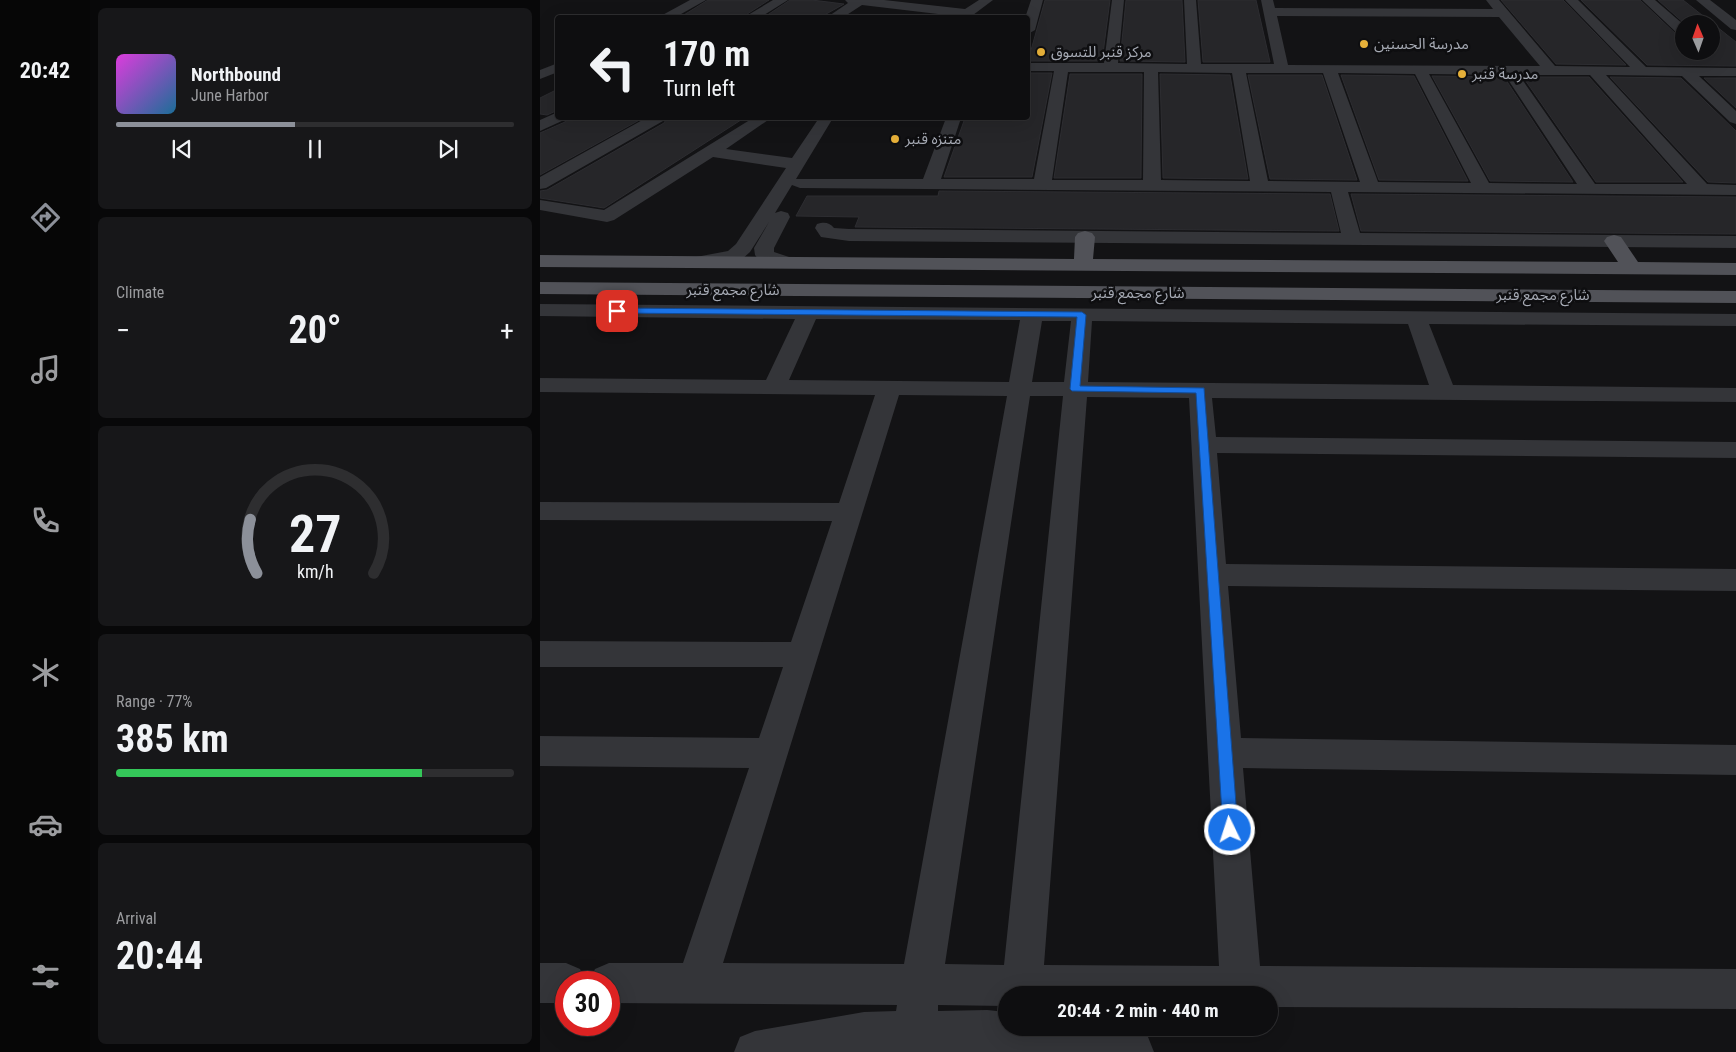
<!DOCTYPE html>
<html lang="en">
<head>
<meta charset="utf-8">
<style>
  :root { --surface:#0e0e10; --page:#171719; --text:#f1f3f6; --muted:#9b9c9f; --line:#2e2e30; --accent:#8c9099 }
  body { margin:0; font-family:"Roboto Condensed","Noto Sans Arabic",sans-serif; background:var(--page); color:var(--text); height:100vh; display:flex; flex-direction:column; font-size:19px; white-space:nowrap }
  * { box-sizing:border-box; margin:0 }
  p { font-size:16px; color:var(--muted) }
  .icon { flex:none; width:28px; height:28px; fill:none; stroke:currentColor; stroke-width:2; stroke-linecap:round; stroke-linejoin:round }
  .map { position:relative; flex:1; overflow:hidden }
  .drawer { display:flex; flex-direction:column; gap:8px; padding:8px; background:#080809; width:450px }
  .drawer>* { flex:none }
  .top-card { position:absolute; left:15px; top:15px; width:475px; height:105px; border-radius:5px; box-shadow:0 5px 20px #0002,0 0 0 1px var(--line); background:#0e0e10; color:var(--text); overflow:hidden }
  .needle { width:32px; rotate:358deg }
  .tools { position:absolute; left:1135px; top:15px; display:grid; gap:10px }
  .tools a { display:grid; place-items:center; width:45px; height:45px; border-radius:50%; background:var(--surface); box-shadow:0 5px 20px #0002,0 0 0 1px var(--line); font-size:25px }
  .speed { position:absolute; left:15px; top:971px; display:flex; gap:10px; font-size:25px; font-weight:700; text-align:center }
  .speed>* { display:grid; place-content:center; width:65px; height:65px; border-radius:50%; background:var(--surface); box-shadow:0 5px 20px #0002,0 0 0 1px var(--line); line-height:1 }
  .speed .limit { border:8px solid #d22; background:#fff; color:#111 }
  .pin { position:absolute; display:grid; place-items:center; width:42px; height:42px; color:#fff; margin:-21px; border-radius:10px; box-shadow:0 2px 8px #0006 }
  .me { position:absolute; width:55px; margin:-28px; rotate:356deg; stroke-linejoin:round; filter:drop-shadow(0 0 4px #0008) }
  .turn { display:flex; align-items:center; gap:18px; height:105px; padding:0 25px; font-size:22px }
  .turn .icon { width:65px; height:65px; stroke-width:2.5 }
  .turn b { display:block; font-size:35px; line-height:42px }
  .big { font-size:38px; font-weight:700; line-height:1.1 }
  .drawer .widget { flex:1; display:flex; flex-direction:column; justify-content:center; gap:8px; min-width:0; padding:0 18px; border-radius:8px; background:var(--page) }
  .drawer .dial { align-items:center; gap:0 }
  .dial svg { height:130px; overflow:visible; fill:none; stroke:var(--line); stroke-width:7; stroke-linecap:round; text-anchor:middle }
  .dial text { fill:var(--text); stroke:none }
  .song { display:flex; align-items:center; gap:15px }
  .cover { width:60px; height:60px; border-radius:8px; background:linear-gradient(135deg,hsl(300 70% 55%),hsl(200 70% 35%)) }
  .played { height:5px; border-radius:2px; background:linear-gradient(90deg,var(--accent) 45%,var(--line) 45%) }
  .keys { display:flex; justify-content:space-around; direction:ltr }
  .heat { display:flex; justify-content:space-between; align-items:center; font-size:28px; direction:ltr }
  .charge { height:8px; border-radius:4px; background:linear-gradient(90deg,#34c759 77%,var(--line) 0) }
  .trip { position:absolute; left:458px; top:986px; width:280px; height:50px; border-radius:25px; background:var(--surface); box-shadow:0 5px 20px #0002,0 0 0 1px var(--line); font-weight:700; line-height:50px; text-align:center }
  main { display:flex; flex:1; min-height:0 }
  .menu { display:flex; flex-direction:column; width:90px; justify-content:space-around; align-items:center; background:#060606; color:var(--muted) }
  .menu .icon { width:35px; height:35px }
  .menu .selected { color:var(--accent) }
  .menu b { font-size:22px; color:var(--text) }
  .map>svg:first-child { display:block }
  .building { fill:#262629; stroke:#2d2d31 }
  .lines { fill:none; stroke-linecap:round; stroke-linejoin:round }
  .minor { fill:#343539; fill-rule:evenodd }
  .major { fill:#515258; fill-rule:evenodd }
  .route { fill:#1a73e8; stroke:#114b97 }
  .poi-dot { fill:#e6b039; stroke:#0e0e10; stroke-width:2 }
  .labels { text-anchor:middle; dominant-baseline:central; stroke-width:5; stroke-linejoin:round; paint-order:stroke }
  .far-poi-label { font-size:15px; fill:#a6aab4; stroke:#0e0e10; text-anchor:start }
  .far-street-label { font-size:15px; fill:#a6aab4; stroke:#0e0e10 }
</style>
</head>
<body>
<main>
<nav class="menu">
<b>20:42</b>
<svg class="icon selected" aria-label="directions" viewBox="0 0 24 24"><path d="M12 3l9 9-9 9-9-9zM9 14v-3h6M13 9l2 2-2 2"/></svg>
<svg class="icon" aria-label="music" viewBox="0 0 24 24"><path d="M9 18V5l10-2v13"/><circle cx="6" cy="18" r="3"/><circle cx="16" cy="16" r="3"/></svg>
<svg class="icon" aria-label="phone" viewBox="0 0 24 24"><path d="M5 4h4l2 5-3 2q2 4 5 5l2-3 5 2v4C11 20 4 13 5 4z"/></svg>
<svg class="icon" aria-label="climate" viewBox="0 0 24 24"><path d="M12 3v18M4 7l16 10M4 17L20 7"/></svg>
<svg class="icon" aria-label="car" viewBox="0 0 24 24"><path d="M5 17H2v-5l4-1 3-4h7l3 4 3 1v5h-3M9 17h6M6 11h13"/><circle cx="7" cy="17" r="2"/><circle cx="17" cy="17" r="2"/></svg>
<svg class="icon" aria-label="filters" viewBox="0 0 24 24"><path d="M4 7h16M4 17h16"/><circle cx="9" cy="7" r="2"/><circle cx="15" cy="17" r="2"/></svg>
</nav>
<section class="drawer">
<div class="widget">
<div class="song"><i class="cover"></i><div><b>Northbound</b><p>June Harbor</p></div></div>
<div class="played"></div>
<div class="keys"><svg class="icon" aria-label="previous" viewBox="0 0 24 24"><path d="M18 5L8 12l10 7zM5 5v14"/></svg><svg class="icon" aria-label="pause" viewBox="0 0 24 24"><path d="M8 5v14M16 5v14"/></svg><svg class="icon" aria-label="next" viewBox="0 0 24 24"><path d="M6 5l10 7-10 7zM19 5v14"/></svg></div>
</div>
<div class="widget"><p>Climate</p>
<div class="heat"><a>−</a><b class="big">20°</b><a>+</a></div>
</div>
<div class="widget dial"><svg viewBox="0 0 100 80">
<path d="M14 69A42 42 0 1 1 86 69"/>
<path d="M14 69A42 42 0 0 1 10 36" stroke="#8c9099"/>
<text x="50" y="56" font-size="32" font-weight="700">27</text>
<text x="50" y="72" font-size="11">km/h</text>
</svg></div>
<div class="widget"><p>Range · 77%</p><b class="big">385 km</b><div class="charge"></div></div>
<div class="widget"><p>Arrival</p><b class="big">20:44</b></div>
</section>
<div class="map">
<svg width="1196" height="1052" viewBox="0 0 1196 1052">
  <rect width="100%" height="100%" fill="#131315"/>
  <path class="building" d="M 168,0 L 229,0 L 201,18 L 139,18 Z
    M 250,0 L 272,0 L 304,4 L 279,18 L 223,18 Z
    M 505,0 L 570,0 L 562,61 L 488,61 Z
    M 586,0 L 642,0 L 645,62 L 580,61 Z
    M 658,0 L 716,0 L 730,62 L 663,62 Z
    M 961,0 L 1023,0 L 1086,65 L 1016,64 Z
    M 1041,0 L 1100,0 L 1138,36 L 1144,38 L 1144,51 L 1171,51 L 1171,24 L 1145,24 L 1118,0 L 1143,0 L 1196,42 L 1196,66 L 1107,65 Z
    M 488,73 L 512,73 L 492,177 L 404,177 L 425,118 L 488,118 Z
    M 530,74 L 602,74 L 601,178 L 514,178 Z
    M 620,74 L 690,75 L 708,179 L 623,178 Z
    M 708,75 L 782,75 L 817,180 L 730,179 Z
    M 801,75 L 874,76 L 928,181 L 839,180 Z
    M 892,76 L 964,77 L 1033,182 L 950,181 Z
    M 983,77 L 1049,77 L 1143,182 L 1056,182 Z
    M 1070,77 L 1141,78 L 1196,131 L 1196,183 L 1168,182 Z
    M 1164,78 L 1196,78 L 1196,108 Z
    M 18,89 L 18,110 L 7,115 L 0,114 L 0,98 Z
    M 27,118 L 103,118 L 0,175 L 0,133 L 25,122 Z
    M 127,118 L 204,118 L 64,208 L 0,198 L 0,191 L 7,190 L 124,123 Z
    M 399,191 L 790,194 L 799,231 L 315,227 L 319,217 L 256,216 L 267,196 L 398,196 Z
    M 811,194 L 1196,197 L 1196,234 L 821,231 Z"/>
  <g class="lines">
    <path class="minor" d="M 150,0 L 166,0 L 134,18 L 117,18 Z
      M 233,0 L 248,0 L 219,18 L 203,18 Z
      M 305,0 L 344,0 L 425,9 L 439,0 L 453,0 L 429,18 L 414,18 L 415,16 L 322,5 L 302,18 L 286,18 L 308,3 Z
      M 491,0 L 503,0 L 495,30 L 488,34 L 488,18 L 485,18 Z
      M 572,0 L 584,0 L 578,63 L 647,64 L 644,0 L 656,0 L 661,64 L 734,64 L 721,0 L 733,0 L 735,8 L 953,9 L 946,0 L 959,0 L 1015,66 L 1090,67 L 1025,0 L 1038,0 L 1106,67 L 1196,68 L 1196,76 L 1159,76 L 1196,111 L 1196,124 L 1190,122 L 1142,76 L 1066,75 L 1167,184 L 1196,185 L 1196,195 L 808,192 L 820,233 L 1196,236 L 1196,248 L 309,241 L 281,237 L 275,228 L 277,224 C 284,222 289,222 294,228 L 309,229 L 801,233 L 791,192 L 260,188 L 252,185 L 235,213 L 241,211 L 248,213 L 250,217 L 234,248 L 234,252 L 252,258 L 255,262 L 252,266 C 240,269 222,265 215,255 L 214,248 L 229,222 L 210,252 L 201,260 L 163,267 L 156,265 L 153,261 L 156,257 L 188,251 L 196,244 L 246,168 L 173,157 L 74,220 L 67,222 L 0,210 L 0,200 L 64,210 L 213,118 L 231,118 L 186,149 L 252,158 L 279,118 L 293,118 L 256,179 L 383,179 L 406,118 L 421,118 L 401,179 L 494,179 L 514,71 L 488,71 L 488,63 L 564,63 ZM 737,16 L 959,17 L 1000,66 L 748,65 ZM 528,72 L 604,72 L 603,180 L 512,180 ZM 618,72 L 692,73 L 710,181 L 621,180 ZM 706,73 L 783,73 L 820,182 L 728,181 ZM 798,73 L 875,74 L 931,183 L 838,182 ZM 889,74 L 965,75 L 1037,184 L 949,183 ZM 979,75 L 1050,75 L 1147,184 L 1055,184 Z
      M 1102,0 L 1115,0 L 1144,25 L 1144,36 L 1139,35 Z
      M 1156,0 L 1170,0 L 1196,20 L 1196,30 L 1191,29 Z
      M 18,63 L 18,72 L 0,79 L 0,70 Z
      M 18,112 L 18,118 L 25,118 L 24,120 L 0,131 L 0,120 Z
      M 106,118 L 125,118 L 123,121 L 6,188 L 0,189 L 0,177 Z
      M 0,304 L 1196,314 L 1196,326 L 889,324 L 913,385 L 1196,388 L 1196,402 L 672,398 L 676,437 L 1196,442 L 1196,458 L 677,453 L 686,564 L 1196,569 L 1196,591 L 688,586 L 701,738 L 1196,745 L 1196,775 L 703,768 L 720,966 L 1196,969 L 1196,1009 L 729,1007 L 729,995 L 466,995 L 466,1009 L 465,1006 L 398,1005 L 398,1011 L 447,1010 L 466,1012 L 466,1028 L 582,1028 L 608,1037 L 614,1052 L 194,1052 L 200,1037 L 215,1031 L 324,1012 L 356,1011 L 357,1005 L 69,1003 L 69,982 L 49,982 L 55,969 L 69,963 L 143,963 L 209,768 L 0,766 L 0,736 L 219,738 L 243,667 L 0,667 L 0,641 L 251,642 L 292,521 L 0,520 L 0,502 L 299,503 L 335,395 L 0,392 L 0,378 L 226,380 L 255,319 L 0,316 ZM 276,319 L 480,320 L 469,382 L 249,380 ZM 502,321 L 531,321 L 524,382 L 492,382 ZM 552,321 L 868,324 L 889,385 L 548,382 ZM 359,395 L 467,396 L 364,964 L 183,963 ZM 490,396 L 523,396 L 464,965 L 405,964 ZM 547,397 L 649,398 L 679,966 L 504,965 Z
      M 0,963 L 26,963 L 40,969 L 46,982 L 26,982 L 26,1003 L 0,1003 Z"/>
    <path class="major" d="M 545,231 L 552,233 L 555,237 L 553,259 L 1078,262 L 1064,241 L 1067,237 L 1074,235 L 1081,237 L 1098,262 L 1196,263 L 1196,275 L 0,267 L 0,255 L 534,259 L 535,237 L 538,233 Z
      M 0,282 L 1196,291 L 1196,303 L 0,294 Z"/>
  </g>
  <path class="route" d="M 77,308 L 542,312 L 546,315 L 540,386 L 664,388 L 698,830 L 696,835 L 690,838 L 685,835 L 683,830 L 656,393 L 532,391 L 530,389 L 537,317 L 74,313 L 72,311 Z"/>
  <g class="poi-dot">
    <circle cx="824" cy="44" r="5"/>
    <circle cx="501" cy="52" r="5"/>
    <circle cx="922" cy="74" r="5"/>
    <circle cx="355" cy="139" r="5"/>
  </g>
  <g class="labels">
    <g class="far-poi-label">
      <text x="834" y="44">مدرسة الحسنين</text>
      <text x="511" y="52">مركز قنبر للتسوق</text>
      <text x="932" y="74">مدرسة قنبر</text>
      <text x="365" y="139">متنزه قنبر</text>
    </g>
    <g class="far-street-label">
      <text x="193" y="290">شارع مجمع قنبر</text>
      <text x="598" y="293">شارع مجمع قنبر</text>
      <text x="1003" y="295">شارع مجمع قنبر</text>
    </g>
  </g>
</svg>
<div class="tools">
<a><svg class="needle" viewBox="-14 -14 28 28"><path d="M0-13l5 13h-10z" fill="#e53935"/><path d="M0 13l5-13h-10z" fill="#9b9c9f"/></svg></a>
</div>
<div class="speed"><div class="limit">30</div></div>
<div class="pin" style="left:77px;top:311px;background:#d93025"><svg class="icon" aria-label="arrive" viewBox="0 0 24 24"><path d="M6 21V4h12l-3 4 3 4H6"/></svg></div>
<svg class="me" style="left:690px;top:830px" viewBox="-20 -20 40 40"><circle r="17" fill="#1a73e8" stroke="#fff" stroke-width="3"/><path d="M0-11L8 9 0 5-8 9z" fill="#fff"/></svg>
<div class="trip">20:44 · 2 min · 440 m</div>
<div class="top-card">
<div class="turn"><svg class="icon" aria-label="left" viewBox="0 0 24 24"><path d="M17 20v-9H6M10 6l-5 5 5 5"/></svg><div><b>170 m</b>Turn left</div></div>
</div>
</div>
</main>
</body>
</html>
